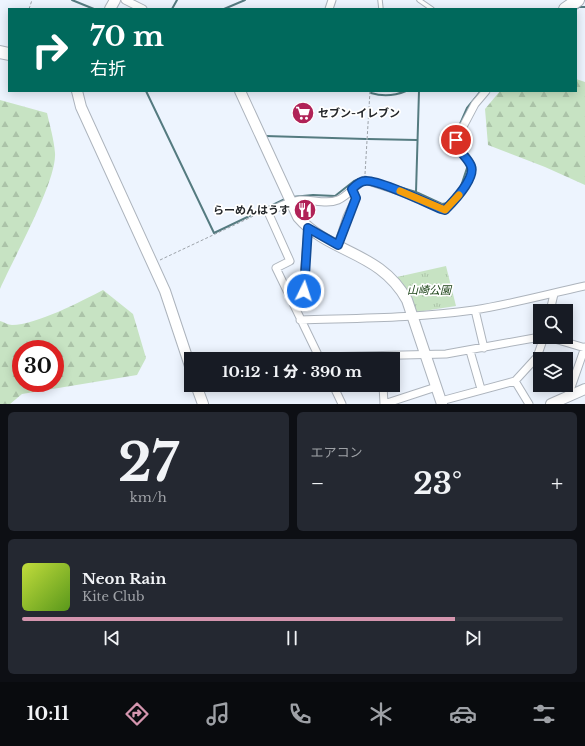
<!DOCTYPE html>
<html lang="ja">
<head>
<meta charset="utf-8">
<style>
  :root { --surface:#171b24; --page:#242831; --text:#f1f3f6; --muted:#9ea1a6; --line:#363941; --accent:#d495ae }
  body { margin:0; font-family:"Libre Baskerville","Noto Sans JP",serif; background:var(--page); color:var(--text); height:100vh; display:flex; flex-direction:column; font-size:15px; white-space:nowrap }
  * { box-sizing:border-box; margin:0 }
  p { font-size:13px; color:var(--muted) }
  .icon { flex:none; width:22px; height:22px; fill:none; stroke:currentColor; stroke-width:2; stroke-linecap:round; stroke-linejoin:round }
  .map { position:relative; height:404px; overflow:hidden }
  .details { display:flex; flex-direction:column; gap:8px; padding:8px; background:#0d0f14; flex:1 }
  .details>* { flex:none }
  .hud { position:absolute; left:8px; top:8px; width:569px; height:84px; border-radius:0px; box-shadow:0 2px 10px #0003; background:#00695c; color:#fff; overflow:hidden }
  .fabs { position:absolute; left:533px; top:304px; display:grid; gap:8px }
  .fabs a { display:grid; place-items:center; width:40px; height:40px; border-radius:0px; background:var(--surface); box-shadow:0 2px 10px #0003; font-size:20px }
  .speed { position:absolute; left:12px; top:340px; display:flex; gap:8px; font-size:20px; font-weight:700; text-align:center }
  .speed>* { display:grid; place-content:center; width:52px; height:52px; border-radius:50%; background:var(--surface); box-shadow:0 2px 10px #0003; line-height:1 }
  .speed .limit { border:6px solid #d22; background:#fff; color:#111 }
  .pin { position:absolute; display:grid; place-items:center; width:34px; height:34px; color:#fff; margin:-17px; border:2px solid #fff; border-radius:50%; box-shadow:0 1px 4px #0007 }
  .me { position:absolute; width:44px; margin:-22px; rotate:4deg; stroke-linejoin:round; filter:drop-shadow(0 0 3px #0008) }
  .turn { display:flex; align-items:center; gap:14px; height:84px; padding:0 16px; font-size:18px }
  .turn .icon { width:52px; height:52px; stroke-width:2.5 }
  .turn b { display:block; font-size:28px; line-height:34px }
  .big { font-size:30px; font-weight:800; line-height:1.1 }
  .details .card { flex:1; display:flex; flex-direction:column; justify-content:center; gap:6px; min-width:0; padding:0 14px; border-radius:6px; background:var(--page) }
  .details .dial { align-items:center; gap:0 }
  .dial b { font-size:52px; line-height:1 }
  .song { display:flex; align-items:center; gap:12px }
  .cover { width:48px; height:48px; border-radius:6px; background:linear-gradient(135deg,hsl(70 70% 55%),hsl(90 70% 35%)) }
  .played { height:4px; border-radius:2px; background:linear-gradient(90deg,var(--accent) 80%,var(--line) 80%) }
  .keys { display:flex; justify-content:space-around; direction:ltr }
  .heat { display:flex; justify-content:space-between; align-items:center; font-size:22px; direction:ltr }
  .details .tiles { flex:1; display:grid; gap:8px; grid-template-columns:1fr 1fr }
  .card:last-child { grid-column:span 2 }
  .trip { position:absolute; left:184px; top:352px; width:216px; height:40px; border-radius:0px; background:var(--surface); box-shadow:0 2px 10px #0003; font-weight:800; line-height:40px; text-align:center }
  .tabs { display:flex; height:64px; justify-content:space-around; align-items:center; background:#090b0e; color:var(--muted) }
  .tabs .icon { width:28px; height:28px }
  .tabs .active { color:var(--accent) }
  .tabs b { font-size:18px; color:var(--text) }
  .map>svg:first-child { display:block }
  .forest { fill:url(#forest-firs); fill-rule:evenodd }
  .park { fill:url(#park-tufts) }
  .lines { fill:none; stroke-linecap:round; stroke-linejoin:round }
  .stream { stroke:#557b80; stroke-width:2 }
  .lane-casing { stroke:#adb4bd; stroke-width:5.5 }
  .street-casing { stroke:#adb4bd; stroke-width:9 }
  .secondary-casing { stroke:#adb4bd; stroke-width:12 }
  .highway-casing { stroke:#adb4bd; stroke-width:14 }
  .path { stroke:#9da3aa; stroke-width:1; stroke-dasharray:3 2; stroke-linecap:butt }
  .lane { stroke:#fff; stroke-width:3.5 }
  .street { stroke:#fff; stroke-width:7 }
  .secondary { stroke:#fff; stroke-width:10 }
  .highway { stroke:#fff; stroke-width:12 }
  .route-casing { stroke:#114b97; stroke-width:10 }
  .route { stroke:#1a73e8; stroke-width:7 }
  .slow { stroke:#f59e0b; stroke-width:7 }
  .labels { text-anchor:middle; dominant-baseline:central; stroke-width:3.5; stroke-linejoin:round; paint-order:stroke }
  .poi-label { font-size:11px; font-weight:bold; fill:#25282b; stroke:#fff; text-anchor:start }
  .park-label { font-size:11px; font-style:italic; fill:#153e10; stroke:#fff }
</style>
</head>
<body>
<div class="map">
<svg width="585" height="404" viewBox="0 0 585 404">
  <defs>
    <pattern id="forest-firs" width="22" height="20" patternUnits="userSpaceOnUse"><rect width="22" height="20" fill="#c7e3c3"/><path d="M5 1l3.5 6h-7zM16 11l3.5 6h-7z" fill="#abc3a8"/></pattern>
    <pattern id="park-tufts" width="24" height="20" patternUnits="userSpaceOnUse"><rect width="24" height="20" fill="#c7e3c3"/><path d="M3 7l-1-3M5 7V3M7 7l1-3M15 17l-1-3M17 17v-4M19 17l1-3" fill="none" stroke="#abc3a8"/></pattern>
  </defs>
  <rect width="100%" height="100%" fill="#edf4fe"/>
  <path class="forest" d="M 576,79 L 585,82 L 585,185 L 545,167 L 488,145 L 485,109 L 500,91 L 576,91 Z
    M 0,100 L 47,113 C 50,126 54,140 55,153 C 57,181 13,259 0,289 Z
    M 103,290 L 133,314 L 146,358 L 137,375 L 22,394 L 10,404 L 0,404 L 0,321 C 4,322 8,325 12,325 C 36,325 82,301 103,290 ZM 21,349 L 55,349 L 55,383 L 21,383 Z"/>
  <path class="park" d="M 446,266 L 456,306 L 417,312 L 397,277 Z"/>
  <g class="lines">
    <path class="stream" d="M 72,0 L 94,9
      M 172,9 L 177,0
      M 224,9 L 245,0
      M 576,9 L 579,7 L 585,7
      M 146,91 L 214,233 L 285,199
      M 371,93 C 384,97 394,96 406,91
      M 265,136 L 366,139
      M 368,139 L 417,140
      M 453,140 L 467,108 L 481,91
      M 454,146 L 459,154
      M 369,178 L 416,192 L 442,204 L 448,203
      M 461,186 L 468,165
      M 416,192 L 419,91
      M 292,197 L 313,195 L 335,196 L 354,181 L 362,178"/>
    <g class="lane-casing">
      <path id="lane" d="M 380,0 L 381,9
        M 419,0 L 432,9"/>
    </g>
    <g class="street-casing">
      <path id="street" d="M 125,0 L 143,9
        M 329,9 L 332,0
        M 338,245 L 347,217 L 356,198 L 352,189
        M 290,299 L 303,291 L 308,228
        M 475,310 L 484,348
        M 550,311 L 554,294
        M 300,320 C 359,318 417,318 474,310 C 512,304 548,294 585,286
        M 548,337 L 585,348
        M 470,351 L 481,389
        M 319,357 L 446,354 L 540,337
        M 320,359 L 276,268 L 290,261 L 268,212 C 279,207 289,201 300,200 C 312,199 326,205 338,200 C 348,196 355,185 365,180 L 405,193 L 445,210 C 453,202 476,178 471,166 C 467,155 458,153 456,140 L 475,104 L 486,91
        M 515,381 L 529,404
        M 333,385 L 342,404
        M 383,385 L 384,404
        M 568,396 L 585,347
        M 441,401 L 515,381 L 537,357 L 544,337
        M 384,404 L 436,387"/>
    </g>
    <g class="secondary-casing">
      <path id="secondary" d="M 110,9 L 115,0
        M 77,91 L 81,107 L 165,291 L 191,369
        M 240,91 L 298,217 C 330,254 380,251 407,300 L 442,404
        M 196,385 L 203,404
        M 551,404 L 585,389"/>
    </g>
    <g class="highway-casing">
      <path id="highway" d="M 565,9 L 578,0
        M 0,52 L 9,54"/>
    </g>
    <path class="path" d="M 29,9 L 32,0
      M 365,174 L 370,91
      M 160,260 L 262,212"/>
    <use href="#lane" class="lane"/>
    <use href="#street" class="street"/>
    <use href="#secondary" class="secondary"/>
    <use href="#highway" class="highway"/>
  </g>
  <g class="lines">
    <g class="route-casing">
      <path id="route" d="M 304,291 L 308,228 L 338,245 L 356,198 L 352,189 C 355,186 360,181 365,181 C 377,179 427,203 441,209 L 445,210 C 453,202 476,178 471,166 C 467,156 458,153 456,140"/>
    </g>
    <use href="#route" class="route"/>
    <path class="slow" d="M 400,191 L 445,210 L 459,195"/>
  </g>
  <defs>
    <g id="supermarket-disc" transform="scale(1.15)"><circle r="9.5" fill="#b02257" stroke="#fff"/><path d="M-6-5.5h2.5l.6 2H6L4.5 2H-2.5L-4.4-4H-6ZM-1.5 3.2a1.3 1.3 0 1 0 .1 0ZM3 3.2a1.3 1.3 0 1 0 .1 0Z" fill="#fff"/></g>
    <g id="restaurant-disc" transform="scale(1.15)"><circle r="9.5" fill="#b02257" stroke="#fff"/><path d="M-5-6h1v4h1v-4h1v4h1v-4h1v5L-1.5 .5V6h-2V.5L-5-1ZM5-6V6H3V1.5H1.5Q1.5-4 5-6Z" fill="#fff"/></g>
  </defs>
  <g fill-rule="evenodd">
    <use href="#supermarket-disc" x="303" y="113"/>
    <use href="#restaurant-disc" x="305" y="210"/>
  </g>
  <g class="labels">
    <g class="poi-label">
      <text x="318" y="113">セブン-イレブン</text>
      <text x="290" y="210" text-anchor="end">らーめんはうす</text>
    </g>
    <g class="park-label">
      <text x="429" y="290">山崎公園</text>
    </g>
  </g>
</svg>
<div class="fabs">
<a><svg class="icon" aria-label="search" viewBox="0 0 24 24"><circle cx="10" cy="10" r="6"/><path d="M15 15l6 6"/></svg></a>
<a><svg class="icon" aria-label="layers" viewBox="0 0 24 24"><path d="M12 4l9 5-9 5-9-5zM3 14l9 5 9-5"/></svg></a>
</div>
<div class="speed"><div class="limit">30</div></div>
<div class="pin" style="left:456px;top:140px;background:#d93025"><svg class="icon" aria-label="arrive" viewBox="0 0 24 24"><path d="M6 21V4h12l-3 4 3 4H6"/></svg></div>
<svg class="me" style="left:304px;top:291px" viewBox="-20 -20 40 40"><circle r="17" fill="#1a73e8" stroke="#fff" stroke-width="3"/><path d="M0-11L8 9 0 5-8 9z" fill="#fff"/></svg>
<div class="trip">10:12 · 1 分 · 390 m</div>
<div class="hud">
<div class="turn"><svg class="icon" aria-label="right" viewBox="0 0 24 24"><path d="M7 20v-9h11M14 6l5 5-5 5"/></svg><div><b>70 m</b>右折</div></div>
</div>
</div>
<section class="details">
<div class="tiles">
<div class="card dial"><b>27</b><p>km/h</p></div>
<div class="card"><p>エアコン</p>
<div class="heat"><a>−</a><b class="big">23°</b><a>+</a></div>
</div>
<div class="card">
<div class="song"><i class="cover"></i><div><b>Neon Rain</b><p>Kite Club</p></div></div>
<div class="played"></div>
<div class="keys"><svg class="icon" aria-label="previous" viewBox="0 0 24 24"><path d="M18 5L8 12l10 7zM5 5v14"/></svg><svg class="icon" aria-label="pause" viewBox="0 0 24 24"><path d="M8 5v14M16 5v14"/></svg><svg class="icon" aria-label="next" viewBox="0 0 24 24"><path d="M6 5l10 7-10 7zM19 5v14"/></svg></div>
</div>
</div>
</section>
<nav class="tabs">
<b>10:11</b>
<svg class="icon active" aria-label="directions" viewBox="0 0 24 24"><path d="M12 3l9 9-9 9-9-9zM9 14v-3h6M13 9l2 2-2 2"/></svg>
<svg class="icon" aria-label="music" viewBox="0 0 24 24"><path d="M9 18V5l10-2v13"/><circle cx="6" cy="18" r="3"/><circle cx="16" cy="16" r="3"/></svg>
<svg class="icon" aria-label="phone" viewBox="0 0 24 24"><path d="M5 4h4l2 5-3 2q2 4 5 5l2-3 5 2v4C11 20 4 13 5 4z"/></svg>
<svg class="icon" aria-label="climate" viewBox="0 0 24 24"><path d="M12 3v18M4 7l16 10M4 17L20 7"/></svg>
<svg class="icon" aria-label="car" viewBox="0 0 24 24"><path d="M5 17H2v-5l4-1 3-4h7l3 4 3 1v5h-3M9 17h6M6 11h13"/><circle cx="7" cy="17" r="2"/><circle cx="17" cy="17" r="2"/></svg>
<svg class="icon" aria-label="filters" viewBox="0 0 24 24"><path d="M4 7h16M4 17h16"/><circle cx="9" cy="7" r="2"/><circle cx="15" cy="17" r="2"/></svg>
</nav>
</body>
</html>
